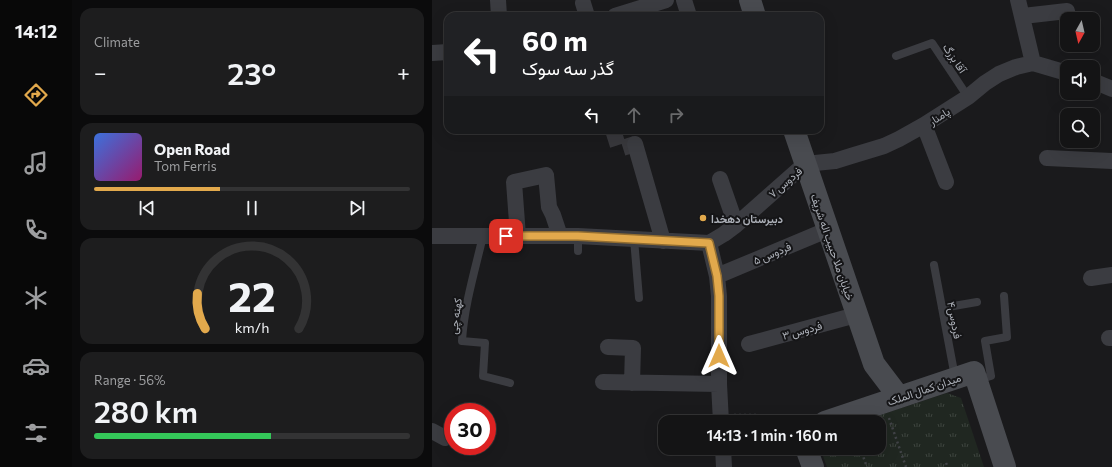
<!DOCTYPE html>
<html lang="en">
<head>
<meta charset="utf-8">
<style>
  :root { --surface:#141415; --page:#1d1d1e; --text:#f1f3f6; --muted:#9d9ea0; --line:#333334; --accent:#e2a94c }
  body { margin:0; font-family:Commissioner,Vazirmatn,sans-serif; background:var(--page); color:var(--text); height:100vh; display:flex; flex-direction:column; font-size:15px; white-space:nowrap }
  * { box-sizing:border-box; margin:0 }
  p { font-size:13px; color:var(--muted) }
  .icon { flex:none; width:22px; height:22px; fill:none; stroke:currentColor; stroke-width:2; stroke-linecap:round; stroke-linejoin:round }
  .map { position:relative; flex:1; overflow:hidden }
  .sheet { display:flex; flex-direction:column; gap:8px; padding:8px; background:#0b0b0c; width:360px }
  .sheet>* { flex:none }
  .guide { position:absolute; left:12px; top:12px; width:380px; height:122px; border-radius:12px; box-shadow:0 4px 16px #0002,0 0 0 1px var(--line); background:#202124; color:#fff; overflow:hidden }
  .needle { width:26px; rotate:188deg }
  .buttons { position:absolute; left:628px; top:12px; display:grid; gap:8px }
  .buttons a { display:grid; place-items:center; width:40px; height:40px; border-radius:8px; background:var(--surface); box-shadow:0 4px 16px #0002,0 0 0 1px var(--line); font-size:20px }
  .speed { position:absolute; left:12px; top:403px; display:flex; gap:8px; font-size:20px; font-weight:700; text-align:center }
  .speed>* { display:grid; place-content:center; width:52px; height:52px; border-radius:50%; background:var(--surface); box-shadow:0 4px 16px #0002,0 0 0 1px var(--line); line-height:1 }
  .speed .limit { border:6px solid #d22; background:#fff; color:#111 }
  .pin { position:absolute; display:grid; place-items:center; width:34px; height:34px; color:#fff; margin:-17px; border-radius:8px; box-shadow:0 2px 6px #0006 }
  .me { position:absolute; width:44px; margin:-22px; rotate:0deg; stroke-linejoin:round; filter:drop-shadow(0 0 3px #0008) }
  .turn { display:flex; align-items:center; gap:14px; height:84px; padding:0 12px; font-size:18px }
  .turn .icon { width:52px; height:52px; stroke-width:2.5 }
  .turn b { display:block; font-size:28px; line-height:34px }
  .lanes { display:flex; align-items:center; height:38px; padding:0 12px; background:#0003; justify-content:center; gap:20px; direction:ltr }
  .lanes .off { opacity:.35 }
  .big { font-size:30px; font-weight:600; line-height:1.1 }
  .sheet .widget { flex:1; display:flex; flex-direction:column; justify-content:center; gap:6px; min-width:0; padding:0 14px; border-radius:12px; background:var(--page) }
  .sheet .dial { align-items:center; gap:0 }
  .dial svg { height:104px; overflow:visible; fill:none; stroke:var(--line); stroke-width:7; stroke-linecap:round; text-anchor:middle }
  .dial text { fill:var(--text); stroke:none }
  .song { display:flex; align-items:center; gap:12px }
  .cover { width:48px; height:48px; border-radius:6px; background:linear-gradient(135deg,hsl(220 70% 55%),hsl(320 70% 35%)) }
  .played { height:4px; border-radius:2px; background:linear-gradient(90deg,var(--accent) 40%,var(--line) 40%) }
  .keys { display:flex; justify-content:space-around; direction:ltr }
  .heat { display:flex; justify-content:space-between; align-items:center; font-size:22px; direction:ltr }
  .charge { height:6px; border-radius:3px; background:linear-gradient(90deg,#34c759 56%,var(--line) 0) }
  .trip { position:absolute; left:226px; top:415px; width:228px; height:40px; border-radius:12px; background:var(--surface); box-shadow:0 4px 16px #0002,0 0 0 1px var(--line); font-weight:600; line-height:40px; text-align:center }
  main { display:flex; flex:1; min-height:0 }
  .tab-bar { display:flex; flex-direction:column; width:72px; justify-content:space-around; align-items:center; background:#080808; color:var(--muted) }
  .tab-bar .icon { width:28px; height:28px }
  .tab-bar .selected { color:var(--accent) }
  .tab-bar b { font-size:18px; color:var(--text) }
  .map>svg:first-child { display:block }
  .park { fill:url(#park-tufts) }
  .lines { fill:none; stroke-linecap:round; stroke-linejoin:round }
  .street-tunnel { stroke:#38383c; stroke-width:16; stroke-dasharray:16 8; stroke-linecap:butt }
  .path { stroke:#414347; stroke-width:2.5; stroke-dasharray:2 3; stroke-linecap:butt }
  .lane { stroke:#3b3c41; stroke-width:8 }
  .street { stroke:#3b3c41; stroke-width:16 }
  .secondary { stroke:#494b50; stroke-width:22 }
  .route-casing { stroke:#936e31; stroke-width:10 }
  .route { stroke:#e2a94c; stroke-width:7 }
  .poi-dot { fill:#e2a94c; stroke:#151517; stroke-width:1.5 }
  .labels { text-anchor:middle; dominant-baseline:central; stroke-width:4; stroke-linejoin:round; paint-order:stroke }
  .street-label { font-size:11px; fill:#aeb2ba; stroke:#151517 }
  .poi-label { font-size:11px; font-weight:bold; fill:#aeb2ba; stroke:#151517; text-anchor:start }
</style>
</head>
<body>
<main>
<nav class="tab-bar">
<b>14:12</b>
<svg class="icon selected" aria-label="directions" viewBox="0 0 24 24"><path d="M12 3l9 9-9 9-9-9zM9 14v-3h6M13 9l2 2-2 2"/></svg>
<svg class="icon" aria-label="music" viewBox="0 0 24 24"><path d="M9 18V5l10-2v13"/><circle cx="6" cy="18" r="3"/><circle cx="16" cy="16" r="3"/></svg>
<svg class="icon" aria-label="phone" viewBox="0 0 24 24"><path d="M5 4h4l2 5-3 2q2 4 5 5l2-3 5 2v4C11 20 4 13 5 4z"/></svg>
<svg class="icon" aria-label="climate" viewBox="0 0 24 24"><path d="M12 3v18M4 7l16 10M4 17L20 7"/></svg>
<svg class="icon" aria-label="car" viewBox="0 0 24 24"><path d="M5 17H2v-5l4-1 3-4h7l3 4 3 1v5h-3M9 17h6M6 11h13"/><circle cx="7" cy="17" r="2"/><circle cx="17" cy="17" r="2"/></svg>
<svg class="icon" aria-label="filters" viewBox="0 0 24 24"><path d="M4 7h16M4 17h16"/><circle cx="9" cy="7" r="2"/><circle cx="15" cy="17" r="2"/></svg>
</nav>
<section class="sheet">
<div class="widget"><p>Climate</p>
<div class="heat"><a>−</a><b class="big">23°</b><a>+</a></div>
</div>
<div class="widget">
<div class="song"><i class="cover"></i><div><b>Open Road</b><p>Tom Ferris</p></div></div>
<div class="played"></div>
<div class="keys"><svg class="icon" aria-label="previous" viewBox="0 0 24 24"><path d="M18 5L8 12l10 7zM5 5v14"/></svg><svg class="icon" aria-label="pause" viewBox="0 0 24 24"><path d="M8 5v14M16 5v14"/></svg><svg class="icon" aria-label="next" viewBox="0 0 24 24"><path d="M6 5l10 7-10 7zM19 5v14"/></svg></div>
</div>
<div class="widget dial"><svg viewBox="0 0 100 80">
<path d="M14 69A42 42 0 1 1 86 69"/>
<path d="M14 69A42 42 0 0 1 8 42" stroke="#e2a94c"/>
<text x="50" y="56" font-size="32" font-weight="700">22</text>
<text x="50" y="72" font-size="11">km/h</text>
</svg></div>
<div class="widget"><p>Range · 56%</p><b class="big">280 km</b><div class="charge"></div></div>
</section>
<div class="map">
<svg width="680" height="467" viewBox="0 0 680 467">
  <defs>
    <pattern id="park-tufts" width="24" height="20" patternUnits="userSpaceOnUse"><rect width="24" height="20" fill="#202721"/><path d="M3 7l-1-3M5 7V3M7 7l1-3M15 17l-1-3M17 17v-4M19 17l1-3" fill="none" stroke="#3e443f"/></pattern>
  </defs>
  <rect width="100%" height="100%" fill="#1a1a1c"/>
  <path class="park" d="M 515,393 L 529,398 L 552,467 L 395,467 L 388,448 L 447,448 L 447,422 L 427,422 Z"/>
  <g class="lines">
    <path class="street-tunnel" d="M 181,130 L 187,149 L 203,144"/>
    <path class="path" d="M 302,415 L 326,415 L 346,422
      M 457,418 L 474,467
      M 428,448 L 435,467
      M 514,463 L 516,467"/>
    <path class="lane" d="M 464,56 L 500,43 L 536,97
      M 51,236 C 43,270 32,306 30,341 L 53,343 L 51,376 L 78,383
      M 146,236 L 146,251
      M 202,239 L 207,298
      M 502,265 L 523,377
      M 510,308 L 545,302
      M 545,380 L 559,376 L 553,341 L 575,337 L 572,296"/>
    <path class="street" d="M 66,0 L 67,16
      M 252,0 L 257,16
      M 586,0 L 601,63
      M 151,3 L 155,16
      M 183,16 L 234,0
      M 591,16 L 635,11
      M 0,53 L 16,52
      M 661,81 L 680,89
      M 492,125 L 514,182
      M 203,144 L 231,241
      M 615,158 L 680,161
      M 288,179 L 304,225
      M 0,236 L 146,236 L 277,243
      M 86,236 L 82,182 L 114,175 L 117,207 L 121,215 L 128,236
      M 277,243 L 292,234 L 304,225 L 373,164 L 403,161 L 419,156 L 452,146 L 467,139 L 492,125 L 536,97 L 553,83 L 567,74 L 584,67 L 601,63 L 635,73
      M 277,243 L 285,276 L 287,296 L 287,384 L 289,422
      M 285,276 L 395,230
      M 659,278 L 680,275
      M 677,338 L 680,338
      M 317,344 L 424,315
      M 176,347 L 201,348 L 200,383
      M 171,382 L 287,384
      M 0,431 L 13,438
      M 291,448 L 292,467"/>
    <path class="secondary" d="M 318,0 L 323,16
      M 362,130 L 442,364 L 467,397
      M 393,422 L 542,372 L 573,467
      M 374,448 L 381,467"/>
  </g>
  <g class="lines">
    <g class="route-casing">
      <path id="route" d="M 74,236 L 146,236 L 277,243 L 285,276 L 287,296 L 287,356"/>
    </g>
    <use href="#route" class="route"/>
  </g>
  <circle class="poi-dot" cx="271" cy="218" r="4"/>
  <g class="labels">
    <g class="street-label">
      <text transform="translate(523 58) rotate(56)">آقا بزرگ</text>
      <text transform="translate(507 116) rotate(-33)">پامنار</text>
      <text transform="translate(353 182) rotate(-41)">فردوس ۷</text>
      <text transform="translate(401 247) rotate(71)">خیابان ملا حبیب اله شریف</text>
      <text transform="translate(340 253) rotate(-23)">فردوس ۵</text>
      <text transform="translate(23 316) rotate(-82)">کهنه چی</text>
      <text transform="translate(523 320) rotate(79)">فردوس۴</text>
      <text transform="translate(370 330) rotate(-15)">فردوس ۳</text>
      <text transform="translate(492 389) rotate(-19)">میدان کمال الملک</text>
    </g>
    <g class="poi-label">
      <text x="279" y="218">دبیرستان دهخدا</text>
    </g>
  </g>
</svg>
<div class="buttons">
<a><svg class="needle" viewBox="-14 -14 28 28"><path d="M0-13l5 13h-10z" fill="#e53935"/><path d="M0 13l5-13h-10z" fill="#9d9ea0"/></svg></a>
<a><svg class="icon" aria-label="sound" viewBox="0 0 24 24"><path d="M4 9h4l5-4v14l-5-4H4zM17 9q2 3 0 6"/></svg></a>
<a><svg class="icon" aria-label="search" viewBox="0 0 24 24"><circle cx="10" cy="10" r="6"/><path d="M15 15l6 6"/></svg></a>
</div>
<div class="speed"><div class="limit">30</div></div>
<div class="pin" style="left:74px;top:236px;background:#d93025"><svg class="icon" aria-label="arrive" viewBox="0 0 24 24"><path d="M6 21V4h12l-3 4 3 4H6"/></svg></div>
<svg class="me" style="left:287px;top:356px" viewBox="-20 -20 40 40"><path d="M0-17L14 15 0 8-14 15z" fill="#e2a94c" stroke="#fff" stroke-width="4"/></svg>
<div class="trip">14:13 · 1 min · 160 m</div>
<div class="guide">
<div class="turn"><svg class="icon" aria-label="left" viewBox="0 0 24 24"><path d="M17 20v-9H6M10 6l-5 5 5 5"/></svg><div><b>60 m</b>گذر سه سوک</div></div>
<div class="lanes"><svg class="icon" aria-label="left" viewBox="0 0 24 24"><path d="M17 20v-9H6M10 6l-5 5 5 5"/></svg><svg class="icon off" aria-label="ahead" viewBox="0 0 24 24"><path d="M12 20V5M6 11l6-6 6 6"/></svg><svg class="icon off" aria-label="right" viewBox="0 0 24 24"><path d="M7 20v-9h11M14 6l5 5-5 5"/></svg></div>
</div>
</div>
</main>
</body>
</html>
